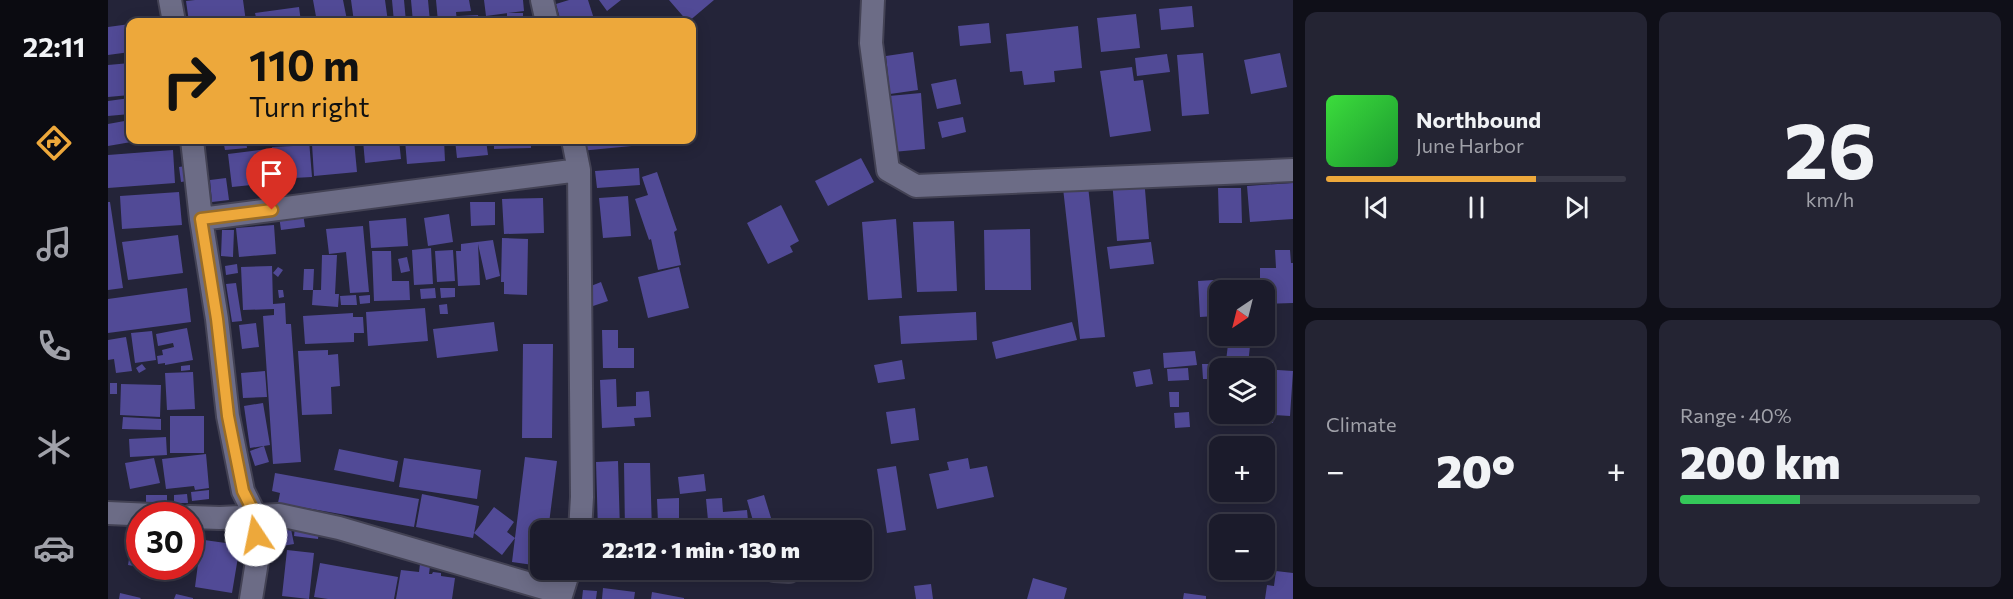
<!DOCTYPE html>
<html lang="en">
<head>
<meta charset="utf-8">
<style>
  :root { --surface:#1b1b2b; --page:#242433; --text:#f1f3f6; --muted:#a0a1a9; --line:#393947; --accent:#eda83b }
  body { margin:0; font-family:Commissioner,sans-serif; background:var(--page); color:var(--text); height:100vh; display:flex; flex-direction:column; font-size:22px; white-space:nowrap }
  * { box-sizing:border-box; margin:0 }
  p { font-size:20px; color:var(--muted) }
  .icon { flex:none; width:33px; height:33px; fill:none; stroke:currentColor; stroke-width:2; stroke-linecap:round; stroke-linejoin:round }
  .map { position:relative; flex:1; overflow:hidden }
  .details { display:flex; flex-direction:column; gap:12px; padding:12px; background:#0f0f18; width:720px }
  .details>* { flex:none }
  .guide { position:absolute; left:18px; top:18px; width:570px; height:126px; border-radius:12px; box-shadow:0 3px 15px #0003,0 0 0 2px var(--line); background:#eda83b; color:#111; overflow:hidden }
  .needle { width:39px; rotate:215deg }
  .fabs { position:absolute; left:1101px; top:280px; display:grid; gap:12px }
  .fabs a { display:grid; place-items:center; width:66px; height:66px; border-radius:12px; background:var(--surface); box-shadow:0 3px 15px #0003,0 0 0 2px var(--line); font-size:30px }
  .speed { position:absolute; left:18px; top:502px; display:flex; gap:12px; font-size:30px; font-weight:700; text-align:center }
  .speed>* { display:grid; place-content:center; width:78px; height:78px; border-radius:50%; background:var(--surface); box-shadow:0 3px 15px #0003,0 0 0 2px var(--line); line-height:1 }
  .speed .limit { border:9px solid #d22; background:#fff; color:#111 }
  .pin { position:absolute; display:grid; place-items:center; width:51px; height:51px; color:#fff; margin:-62px -26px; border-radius:50% 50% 50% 0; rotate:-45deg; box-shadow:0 0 6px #0007 }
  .pin .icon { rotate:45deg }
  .me { position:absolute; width:66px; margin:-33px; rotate:349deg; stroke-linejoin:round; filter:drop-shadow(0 0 4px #0008) }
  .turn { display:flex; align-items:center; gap:21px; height:126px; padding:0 24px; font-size:27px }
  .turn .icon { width:78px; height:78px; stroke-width:2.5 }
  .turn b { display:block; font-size:42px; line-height:51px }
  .big { font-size:45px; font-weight:800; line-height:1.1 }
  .details .card { flex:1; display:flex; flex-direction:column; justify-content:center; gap:9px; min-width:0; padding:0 21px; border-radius:12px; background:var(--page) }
  .details .dial { align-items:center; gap:0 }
  .dial b { font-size:78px; line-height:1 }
  .song { display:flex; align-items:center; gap:18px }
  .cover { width:72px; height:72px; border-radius:9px; background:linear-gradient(135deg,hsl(120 70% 55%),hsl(130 70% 35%)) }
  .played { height:6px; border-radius:3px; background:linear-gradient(90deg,var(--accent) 70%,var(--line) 70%) }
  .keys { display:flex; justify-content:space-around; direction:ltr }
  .heat { display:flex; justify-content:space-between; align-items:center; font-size:33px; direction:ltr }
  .charge { height:9px; border-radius:4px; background:linear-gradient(90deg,#34c759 40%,var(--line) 0) }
  .details .tiles { flex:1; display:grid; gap:12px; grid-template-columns:repeat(2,1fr) }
  .trip { position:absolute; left:422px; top:520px; width:342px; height:60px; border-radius:12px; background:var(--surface); box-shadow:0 3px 15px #0003,0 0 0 2px var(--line); font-weight:800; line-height:60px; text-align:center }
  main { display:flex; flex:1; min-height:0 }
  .dock { display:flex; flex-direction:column; width:108px; justify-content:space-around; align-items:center; background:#0b0b11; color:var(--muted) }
  .dock .icon { width:42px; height:42px }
  .dock .on { color:var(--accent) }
  .dock b { font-size:27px; color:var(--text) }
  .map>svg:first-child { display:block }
  .building { fill:#514a96 }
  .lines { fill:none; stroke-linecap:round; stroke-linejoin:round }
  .minor-casing { stroke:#434254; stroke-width:26 }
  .minor { stroke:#6c6c86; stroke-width:22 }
  .route-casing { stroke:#9a6d26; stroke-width:15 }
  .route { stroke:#eda83b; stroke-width:10 }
</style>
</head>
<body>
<main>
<nav class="dock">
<b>22:11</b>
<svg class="icon on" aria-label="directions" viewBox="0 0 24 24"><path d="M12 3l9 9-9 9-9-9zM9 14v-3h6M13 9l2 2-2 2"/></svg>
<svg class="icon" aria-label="music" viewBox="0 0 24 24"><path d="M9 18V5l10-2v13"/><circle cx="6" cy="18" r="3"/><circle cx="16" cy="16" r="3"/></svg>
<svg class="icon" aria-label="phone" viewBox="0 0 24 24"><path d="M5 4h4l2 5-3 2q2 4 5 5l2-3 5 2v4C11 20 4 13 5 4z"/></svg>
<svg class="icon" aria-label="climate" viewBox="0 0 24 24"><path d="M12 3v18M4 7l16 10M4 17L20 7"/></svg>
<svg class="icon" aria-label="car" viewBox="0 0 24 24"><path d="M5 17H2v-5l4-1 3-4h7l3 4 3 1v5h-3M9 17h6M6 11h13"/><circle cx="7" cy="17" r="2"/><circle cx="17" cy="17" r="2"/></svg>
</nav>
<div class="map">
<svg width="1185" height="599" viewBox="0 0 1185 599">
  <rect width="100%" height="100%" fill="#242439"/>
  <path class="building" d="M 87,0 L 135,0 L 138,22 L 81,22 L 78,1 Z
    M 205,0 L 235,0 L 239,20 L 209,22 Z
    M 243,0 L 277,0 L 280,22 L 246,22 Z
    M 284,0 L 296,0 L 298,22 L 286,22 Z
    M 303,0 L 320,0 L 322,22 L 305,22 Z
    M 328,0 L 361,0 L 363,11 L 348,12 L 349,22 L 330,22 Z
    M 376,0 L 415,0 L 416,11 L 378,16 Z
    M 461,0 L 480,0 L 487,22 L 453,22 L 448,4 Z
    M 491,0 L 513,0 L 499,11 Z
    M 561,0 L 606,0 L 580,22 Z
    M 1084,6 L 1086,27 L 1053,30 L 1051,9 Z
    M 191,7 L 193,22 L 149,22 L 147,13 Z
    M 399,13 L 415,13 L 415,22 L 399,22 Z
    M 1028,14 L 1032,48 L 993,52 L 989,18 Z
    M 370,15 L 371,22 L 352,22 L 351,16 Z
    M 881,23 L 883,43 L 852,46 L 850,26 Z
    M 22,24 L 22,52 L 0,55 L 0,27 Z
    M 970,26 L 974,68 L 946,71 L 947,82 L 916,85 L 914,71 L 902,72 L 898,34 Z
    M 805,52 L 810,90 L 782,94 L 778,56 Z
    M 1095,53 L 1101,114 L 1074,116 L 1069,55 Z
    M 1172,53 L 1179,87 L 1143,94 L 1136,60 Z
    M 1059,54 L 1062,72 L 1029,76 L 1027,58 Z
    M 22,63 L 22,95 L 0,97 L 0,65 Z
    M 1024,67 L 1026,81 L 1035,80 L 1043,131 L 1002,137 L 992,71 Z
    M 848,79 L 853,104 L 829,109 L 823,84 Z
    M 813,93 L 817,149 L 785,152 L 781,96 Z
    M 22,98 L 22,114 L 0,116 L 0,101 Z
    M 855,117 L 858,132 L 834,138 L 830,122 Z
    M 22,120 L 22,140 L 29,141 L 0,146 L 0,124 Z
    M 115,140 L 138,140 L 139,148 L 117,150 Z
    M 143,140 L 156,140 L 156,142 L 143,144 Z
    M 185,140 L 201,140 L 204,177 L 166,179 L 164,147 L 185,146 Z
    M 233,140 L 246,140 L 249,172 L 206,176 L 204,144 L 233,141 Z
    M 255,140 L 291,140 L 293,159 L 257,163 Z
    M 297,140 L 336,140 L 337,161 L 299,164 Z
    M 347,140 L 378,140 L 380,155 L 349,158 Z
    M 386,140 L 423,140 L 423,148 L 386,149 Z
    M 471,140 L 533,140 L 534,145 L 472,151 Z
    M 159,149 L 164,183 L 124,187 L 120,154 Z
    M 65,150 L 67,183 L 0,188 L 0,155 Z
    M 753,158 L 766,182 L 720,206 L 707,181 Z
    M 77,166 L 79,181 L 73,182 L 71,167 Z
    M 531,168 L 532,185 L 489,188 L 487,171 Z
    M 549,172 L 569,230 L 566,232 L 573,265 L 550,270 L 543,239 L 541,240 L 527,199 L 540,195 L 534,177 Z
    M 1036,177 L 1041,239 L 1009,241 L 1004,180 Z
    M 118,178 L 121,200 L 104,202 L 102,180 Z
    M 1185,183 L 1185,219 L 1142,222 L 1139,186 Z
    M 980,186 L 997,337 L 972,339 L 955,188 Z
    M 1110,188 L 1133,188 L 1134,223 L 1111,223 Z
    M 71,192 L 74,225 L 14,229 L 12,196 Z
    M 520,196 L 523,236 L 495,238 L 491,198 Z
    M 435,198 L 436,233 L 396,234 L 394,199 Z
    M 0,202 L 2,202 L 15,288 L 0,290 Z
    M 362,202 L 387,202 L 387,225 L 363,226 Z
    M 673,205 L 691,241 L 682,246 L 685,252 L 660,264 L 639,223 Z
    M 195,213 L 197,227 L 173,230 L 171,216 Z
    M 341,214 L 345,242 L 320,246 L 316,218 Z
    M 298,218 L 300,246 L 263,248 L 261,221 Z
    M 788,219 L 794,298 L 760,300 L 754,222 Z
    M 846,221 L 849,291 L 809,292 L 805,222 Z
    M 166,225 L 168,254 L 131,257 L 128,228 Z
    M 255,226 L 261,292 L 242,293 L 238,252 L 221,254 L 218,229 Z
    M 922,229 L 923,290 L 877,290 L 876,230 Z
    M 114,230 L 126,230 L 125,257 L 113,256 Z
    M 70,235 L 75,273 L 20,280 L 14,242 Z
    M 394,238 L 420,239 L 419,295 L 396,294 L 396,282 L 393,282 Z
    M 385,240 L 392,276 L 378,280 L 370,244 L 372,285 L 350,286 L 348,251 L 353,251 L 353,244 Z
    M 1043,242 L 1046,264 L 1002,269 L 999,247 Z
    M 323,248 L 325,284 L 306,285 L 304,250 Z
    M 345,250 L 347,281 L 329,282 L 327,251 Z
    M 1167,250 L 1182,250 L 1183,263 L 1185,263 L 1185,303 L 1156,304 L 1156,291 L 1152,291 L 1152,268 L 1168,268 Z
    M 264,251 L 283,251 L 284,281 L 301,281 L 302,300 L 266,301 Z
    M 214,255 L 229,255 L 227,294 L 231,294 L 230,307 L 204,305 L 205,290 L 195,290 L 196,269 L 206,269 L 205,290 L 213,290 Z
    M 299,257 L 302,271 L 293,273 L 290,259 Z
    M 129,264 L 130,273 L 118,275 L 117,266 Z
    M 164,266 L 165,304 L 177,303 L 178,324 L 183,324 L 193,462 L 165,464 L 155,316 L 166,315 L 166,309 L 135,310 L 133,267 Z
    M 170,267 L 175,270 L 170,277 L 165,273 Z
    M 571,267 L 581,308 L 540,318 L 530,277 Z
    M 1106,280 L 1108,316 L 1092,317 L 1090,281 Z
    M 493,282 L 500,301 L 485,306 L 478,288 Z
    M 128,283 L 134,321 L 124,322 L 118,284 Z
    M 79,288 L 83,322 L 0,333 L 0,299 Z
    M 327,288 L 328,298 L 313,299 L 312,289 Z
    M 332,288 L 347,288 L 347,297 L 333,298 Z
    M 170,290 L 175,290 L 176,297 L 171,298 Z
    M 248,295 L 249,305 L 233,305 L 232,296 Z
    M 262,295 L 262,303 L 252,304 L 251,296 Z
    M 339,304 L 340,314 L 332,314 L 331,305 Z
    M 317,308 L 320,341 L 260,346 L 258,312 Z
    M 868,312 L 869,340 L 793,344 L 791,316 Z
    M 245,313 L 245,317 L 255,317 L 256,333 L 246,333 L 246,342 L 197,344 L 195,316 Z
    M 386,322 L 390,351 L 329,358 L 325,329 Z
    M 964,322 L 969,340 L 888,359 L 884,342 Z
    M 148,323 L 151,347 L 134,349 L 131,325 Z
    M 79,328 L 85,360 L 57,365 L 57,363 L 50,364 L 49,356 L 55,355 L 54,350 L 66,347 L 65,343 L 50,346 L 48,334 Z
    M 494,330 L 510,330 L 510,348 L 526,348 L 526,368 L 495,368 Z
    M 44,331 L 48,360 L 27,363 L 23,333 Z
    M 1121,336 L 1143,337 L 1140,364 L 1118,361 Z
    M 18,337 L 24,371 L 8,373 L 6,359 L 0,360 L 0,340 Z
    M 415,344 L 445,344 L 444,438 L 414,438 Z
    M 220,350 L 220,355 L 230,354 L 232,386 L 223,387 L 224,414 L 194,415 L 190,351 Z
    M 1087,351 L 1089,365 L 1056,368 L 1055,353 Z
    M 794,360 L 797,379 L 770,383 L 766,365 Z
    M 34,364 L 38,369 L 31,373 L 28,368 Z
    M 1094,364 L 1109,364 L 1109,379 L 1095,379 Z
    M 82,365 L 82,370 L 73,371 L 73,366 Z
    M 1080,368 L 1081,380 L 1060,381 L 1059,369 Z
    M 1042,369 L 1045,384 L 1028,387 L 1025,372 Z
    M 1156,369 L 1185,371 L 1182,416 L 1166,415 L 1165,423 L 1135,420 L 1135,414 L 1156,414 Z
    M 157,371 L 159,397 L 135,398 L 133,373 Z
    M 85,372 L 87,409 L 59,410 L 57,373 Z
    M 508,379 L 509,407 L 528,406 L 528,392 L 541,391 L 543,417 L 526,418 L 527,426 L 494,428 L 492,380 Z
    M 2,383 L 9,383 L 9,394 L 2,394 Z
    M 13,384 L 53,385 L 52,417 L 12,415 Z
    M 1061,392 L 1071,392 L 1071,407 L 1062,407 Z
    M 155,403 L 162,445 L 142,448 L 136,406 Z
    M 807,408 L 811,440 L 783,444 L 778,412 Z
    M 1081,412 L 1082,427 L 1067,428 L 1066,413 Z
    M 62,416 L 96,416 L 96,453 L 62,453 Z
    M 15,417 L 53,419 L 53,430 L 14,429 Z
    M 58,437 L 59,455 L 22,457 L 21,439 Z
    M 156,446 L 161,462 L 147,466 L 142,451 Z
    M 231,449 L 290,461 L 286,482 L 226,470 Z
    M 98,454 L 101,488 L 87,490 L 86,486 L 58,489 L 54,459 Z
    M 417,457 L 449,461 L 440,531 L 432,531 L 432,566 L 404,562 Z
    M 46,458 L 52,483 L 22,489 L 17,463 Z
    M 296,458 L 373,470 L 369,499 L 291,487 Z
    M 860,458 L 862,469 L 879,466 L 886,497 L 829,509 L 821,474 L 841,470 L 839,462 Z
    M 510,461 L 512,531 L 490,531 L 488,462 Z
    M 516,463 L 542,463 L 544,531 L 517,531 Z
    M 788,466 L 798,530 L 779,533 L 769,469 Z
    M 167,473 L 311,499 L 306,527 L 170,503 L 172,493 L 164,491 Z
    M 596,474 L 598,491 L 572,494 L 570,477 Z
    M 101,490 L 101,499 L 84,501 L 83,492 Z
    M 79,494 L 80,503 L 66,503 L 66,495 Z
    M 314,494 L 371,506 L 366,533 L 386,507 L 406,522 L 399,532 L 407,538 L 394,555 L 366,533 L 365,538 L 308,527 Z
    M 38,495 L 59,495 L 59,504 L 38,504 Z
    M 656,495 L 667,531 L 648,531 L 639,500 Z
    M 571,498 L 571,522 L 550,523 L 549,499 Z
    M 614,498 L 615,512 L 639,510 L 641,531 L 601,531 L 598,499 Z
    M 182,524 L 186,544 L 162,548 L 158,529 Z
    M 592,525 L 592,531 L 550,531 L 549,526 Z
    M 187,527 L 211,530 L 210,539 L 186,536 Z
    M 19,531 L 32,533 L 32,567 L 20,565 L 24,541 L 18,540 Z
    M 82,538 L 132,545 L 124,593 L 87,587 L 91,556 L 82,555 Z
    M 179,550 L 206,553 L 201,599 L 174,596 Z
    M 212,563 L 290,577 L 286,599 L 220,599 L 206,597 Z
    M 312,564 L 322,566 L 321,574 L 324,574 L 325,572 L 333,573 L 333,576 L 347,578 L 344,599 L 288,599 L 293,570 L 311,572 Z
    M 61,567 L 77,567 L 76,574 L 60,571 Z
    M 688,570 L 714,570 L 715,577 L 689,579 Z
    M 1123,570 L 1138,570 L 1138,578 L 1123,577 Z
    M 1168,571 L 1185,573 L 1185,599 L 1157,599 L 1159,585 L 1166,586 Z
    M 925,578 L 959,588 L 956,599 L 919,599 Z
    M 823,584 L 825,599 L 808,599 L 806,586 Z
    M 495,588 L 527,592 L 526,599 L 494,599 Z
    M 475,590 L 489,591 L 488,599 L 474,599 Z
    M 544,592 L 576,598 L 576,599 L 543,599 Z
    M 12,593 L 33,598 L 32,599 L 11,599 Z
    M 1076,593 L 1098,596 L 1098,599 L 1075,599 Z
    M 68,594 L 85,598 L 85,599 L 66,599 Z"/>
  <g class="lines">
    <g class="minor-casing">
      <path id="minor" d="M 62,0 L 66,22
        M 434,0 L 439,22
        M 765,0 L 763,43 L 780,170 L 808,186 L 1185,170
        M 84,140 L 93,219 L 109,319 L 120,416 L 135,491 L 147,515 L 150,555 L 143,599
        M 465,140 L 471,170 L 474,497 L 472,531
        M 93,219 L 471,170
        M 0,513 L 66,516
        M 82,517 L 112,518 L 171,515 L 231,528 L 453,593
        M 666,570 L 681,571
        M 452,599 L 461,570"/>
    </g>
    <use href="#minor" class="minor"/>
  </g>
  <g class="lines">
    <g class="route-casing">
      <path id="route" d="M 148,535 L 147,515 L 135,491 L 120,416 L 109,319 L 93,219 L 164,210"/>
    </g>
    <use href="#route" class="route"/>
  </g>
</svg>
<div class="fabs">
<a><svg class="needle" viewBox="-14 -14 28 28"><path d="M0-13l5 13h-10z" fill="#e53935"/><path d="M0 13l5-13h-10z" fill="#a0a1a9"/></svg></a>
<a><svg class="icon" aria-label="layers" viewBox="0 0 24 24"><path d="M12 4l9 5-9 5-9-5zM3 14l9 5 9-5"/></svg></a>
<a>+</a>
<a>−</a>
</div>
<div class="speed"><div class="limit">30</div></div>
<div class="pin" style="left:164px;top:210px;background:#d93025"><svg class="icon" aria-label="arrive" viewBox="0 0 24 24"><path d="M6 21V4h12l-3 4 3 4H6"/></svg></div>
<svg class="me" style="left:148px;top:535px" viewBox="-20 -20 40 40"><circle r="19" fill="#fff"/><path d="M0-13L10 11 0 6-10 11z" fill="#eda83b"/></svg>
<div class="trip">22:12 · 1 min · 130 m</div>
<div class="guide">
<div class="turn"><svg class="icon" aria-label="right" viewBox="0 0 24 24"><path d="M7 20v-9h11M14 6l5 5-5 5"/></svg><div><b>110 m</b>Turn right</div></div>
</div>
</div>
<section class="details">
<div class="tiles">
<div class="card">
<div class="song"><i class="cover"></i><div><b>Northbound</b><p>June Harbor</p></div></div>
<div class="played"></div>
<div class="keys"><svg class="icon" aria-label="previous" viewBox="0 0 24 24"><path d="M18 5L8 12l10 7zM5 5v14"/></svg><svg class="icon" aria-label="pause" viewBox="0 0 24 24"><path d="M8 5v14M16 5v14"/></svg><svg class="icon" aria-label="next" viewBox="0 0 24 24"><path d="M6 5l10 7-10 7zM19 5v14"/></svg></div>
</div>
<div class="card dial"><b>26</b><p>km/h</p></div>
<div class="card"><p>Climate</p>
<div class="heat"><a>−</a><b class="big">20°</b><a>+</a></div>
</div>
<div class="card"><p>Range · 40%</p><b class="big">200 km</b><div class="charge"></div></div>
</div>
</section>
</main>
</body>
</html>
